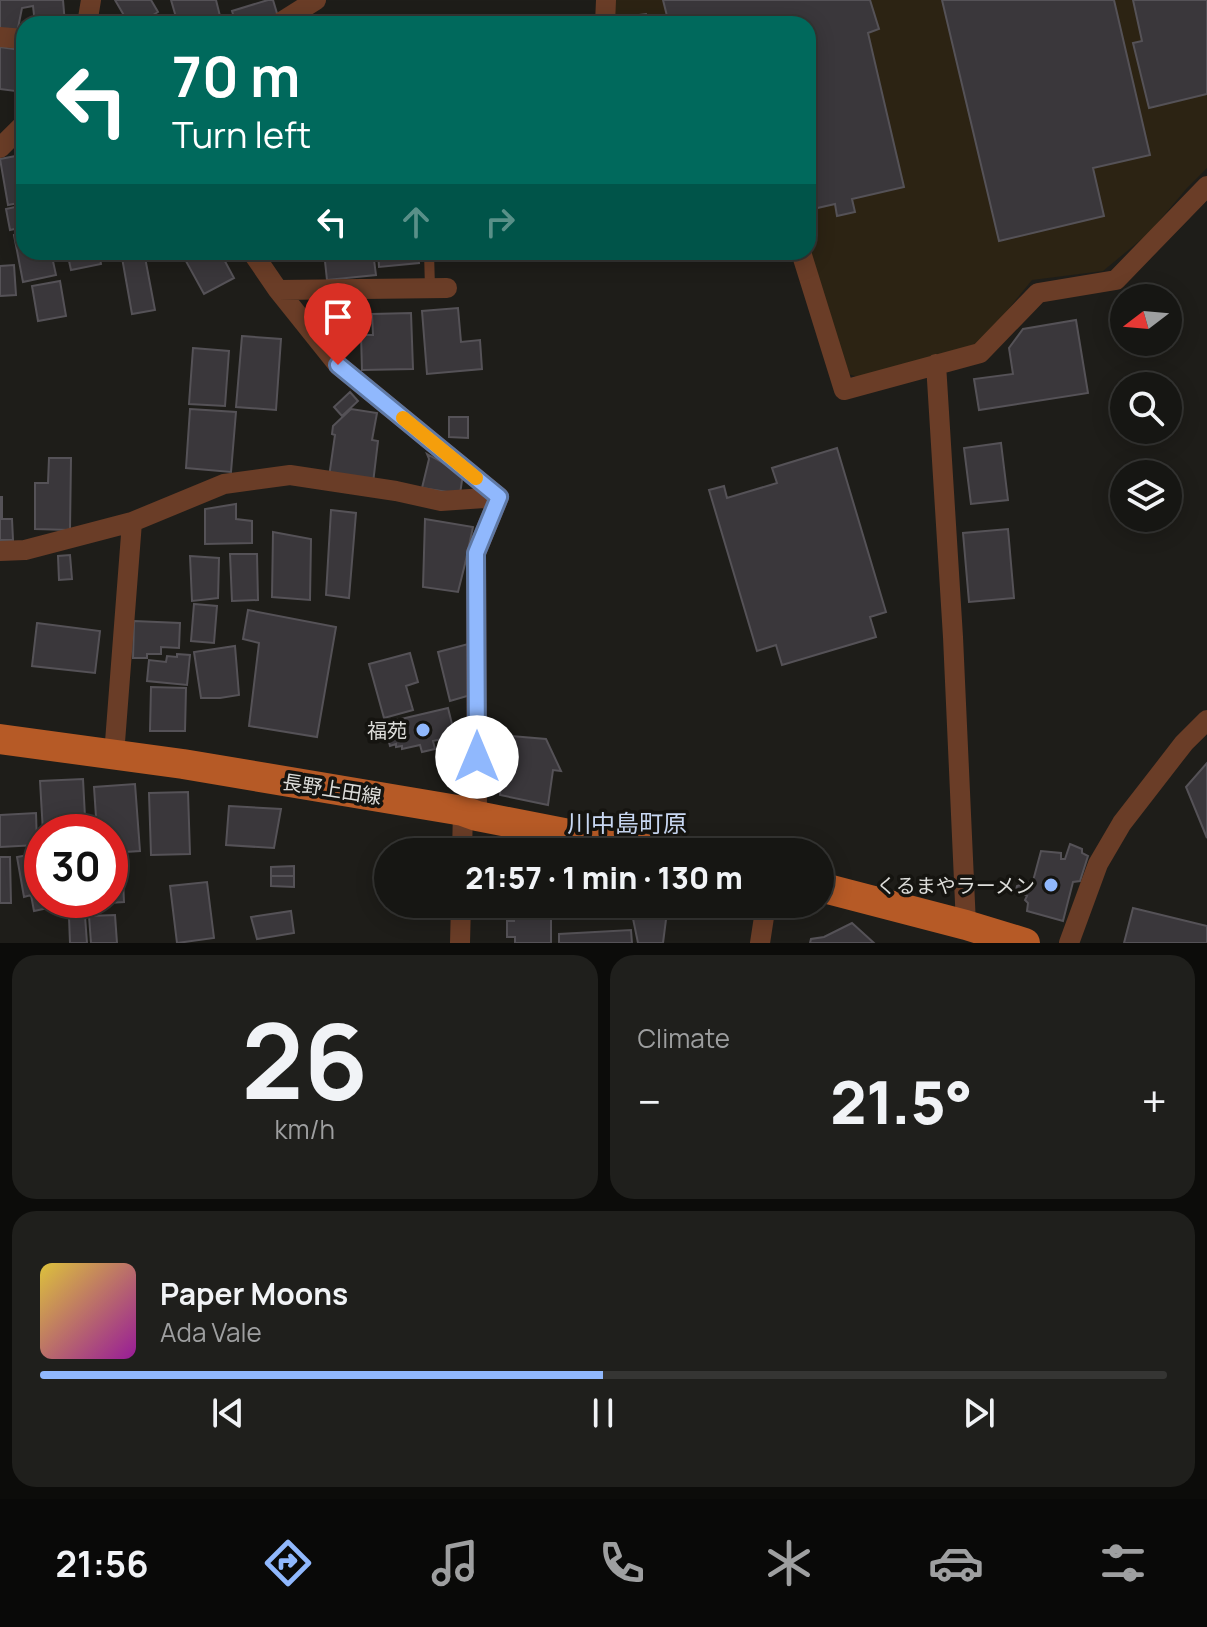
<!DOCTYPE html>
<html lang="en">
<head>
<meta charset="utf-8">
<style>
  :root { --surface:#161613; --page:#1f1f1c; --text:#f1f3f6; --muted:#9e9fa0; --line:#353533; --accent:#90b8fd }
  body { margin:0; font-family:Manrope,"Noto Sans JP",sans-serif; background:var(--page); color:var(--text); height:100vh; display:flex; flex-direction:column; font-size:30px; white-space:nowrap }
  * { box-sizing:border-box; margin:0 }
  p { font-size:26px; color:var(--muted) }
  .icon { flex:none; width:44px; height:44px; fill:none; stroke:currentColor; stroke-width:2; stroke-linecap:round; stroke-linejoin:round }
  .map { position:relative; height:943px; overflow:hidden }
  .panel { display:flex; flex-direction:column; gap:12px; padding:12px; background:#0c0c0a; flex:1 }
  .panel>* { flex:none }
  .hud { position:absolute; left:16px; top:16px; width:800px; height:244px; border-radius:24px; box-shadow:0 4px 20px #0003,0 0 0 2px var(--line); background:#00695c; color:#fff; overflow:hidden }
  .needle { width:52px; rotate:254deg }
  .tools { position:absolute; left:1110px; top:284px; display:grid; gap:16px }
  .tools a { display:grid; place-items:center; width:72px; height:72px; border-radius:50%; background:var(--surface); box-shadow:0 4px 20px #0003,0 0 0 2px var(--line); font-size:40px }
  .speed { position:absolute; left:24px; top:814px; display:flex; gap:16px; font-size:40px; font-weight:700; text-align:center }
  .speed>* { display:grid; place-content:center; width:104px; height:104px; border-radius:50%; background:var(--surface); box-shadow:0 4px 20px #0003,0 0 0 2px var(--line); line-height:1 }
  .speed .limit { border:12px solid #d22; background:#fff; color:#111 }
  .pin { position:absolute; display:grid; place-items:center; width:68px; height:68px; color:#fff; margin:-82px -34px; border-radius:50% 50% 50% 0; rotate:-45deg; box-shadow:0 0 8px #0007 }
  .pin .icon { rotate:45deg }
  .me { position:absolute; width:88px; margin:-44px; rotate:0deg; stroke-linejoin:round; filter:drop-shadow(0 0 6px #0008) }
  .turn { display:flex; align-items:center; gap:28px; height:168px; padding:0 24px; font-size:36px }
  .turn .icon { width:104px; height:104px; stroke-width:2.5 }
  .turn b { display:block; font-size:56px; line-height:68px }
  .lanes { display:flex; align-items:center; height:76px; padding:0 24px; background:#0003; justify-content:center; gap:40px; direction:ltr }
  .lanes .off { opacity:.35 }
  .big { font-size:60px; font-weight:800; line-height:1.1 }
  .panel .widget { flex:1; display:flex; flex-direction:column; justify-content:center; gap:12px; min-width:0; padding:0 28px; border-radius:24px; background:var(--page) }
  .panel .dial { align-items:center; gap:0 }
  .dial b { font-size:104px; line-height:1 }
  .song { display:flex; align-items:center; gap:24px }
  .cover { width:96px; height:96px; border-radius:12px; background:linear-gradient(135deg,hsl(50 70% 55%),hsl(300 70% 35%)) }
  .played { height:8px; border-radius:4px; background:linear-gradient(90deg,var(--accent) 50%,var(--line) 50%) }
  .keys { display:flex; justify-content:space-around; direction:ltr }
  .heat { display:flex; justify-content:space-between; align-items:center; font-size:44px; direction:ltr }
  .panel .tiles { flex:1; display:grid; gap:12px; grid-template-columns:1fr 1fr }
  .widget:last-child { grid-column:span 2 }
  .trip { position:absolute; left:374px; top:838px; width:460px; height:80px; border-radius:40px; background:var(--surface); box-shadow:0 4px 20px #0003,0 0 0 2px var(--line); font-weight:800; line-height:80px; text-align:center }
  .menu { display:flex; height:128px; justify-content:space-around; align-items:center; background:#090908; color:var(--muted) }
  .menu .icon { width:56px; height:56px }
  .menu .selected { color:var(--accent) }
  .menu b { font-size:36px; color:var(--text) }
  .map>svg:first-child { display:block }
  .industrial { fill:#2c2313 }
  .building { fill:#3a373b; stroke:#555257; stroke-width:2 }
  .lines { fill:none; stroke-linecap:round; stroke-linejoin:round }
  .service { stroke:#6a3d27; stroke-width:10 }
  .minor { stroke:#6a3d27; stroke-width:20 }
  .primary { stroke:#b65a26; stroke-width:30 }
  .route-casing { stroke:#5e78a4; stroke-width:20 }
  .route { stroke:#90b8fd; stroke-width:14 }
  .slow { stroke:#f59e0b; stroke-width:14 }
  .poi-dot { fill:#90b8fd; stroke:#151410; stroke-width:3 }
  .labels { text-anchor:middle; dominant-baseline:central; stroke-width:7; stroke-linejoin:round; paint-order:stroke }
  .poi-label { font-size:20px; fill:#ddddda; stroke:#151410; text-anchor:end }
  .street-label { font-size:20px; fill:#ddddda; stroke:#151410 }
  .quarter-label { font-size:24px; fill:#c9d8f3; stroke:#151410 }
</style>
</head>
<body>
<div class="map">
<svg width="1207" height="943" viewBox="0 0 1207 943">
  <rect width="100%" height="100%" fill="#1e1d19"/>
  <path class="industrial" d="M 615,0 L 1207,0 L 1207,168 L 1187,188 L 1149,233 L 1103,271 L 1032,280 L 981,343 L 858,377 L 845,373 L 808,246 L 808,24 L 614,24 Z"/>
  <path class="building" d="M 0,0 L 63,0 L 65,24 L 35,24 L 33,6 L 22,8 L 17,33 L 0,29 Z
    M 115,0 L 151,0 L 158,12 L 138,24 L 129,24 Z
    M 171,0 L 216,0 L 222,24 L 178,24 Z
    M 268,0 L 273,0 L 279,20 L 265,24 L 236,24 L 232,11 Z
    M 663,0 L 870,0 L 879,29 L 868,33 L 904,187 L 852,199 L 855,212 L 837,216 L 835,204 L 813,209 L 808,190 L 808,24 L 669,24 Z
    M 942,0 L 1114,0 L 1150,155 L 1093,168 L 1104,216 L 999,241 Z
    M 1133,0 L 1207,0 L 1207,94 L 1149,108 L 1133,43 L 1142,41 Z
    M 646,14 L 648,24 L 631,24 L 630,16 Z
    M 0,47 L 21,50 L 15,91 L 0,89 Z
    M 21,155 L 24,168 L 24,202 L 8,205 L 0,159 Z
    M 24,205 L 24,227 L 10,230 L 6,209 Z
    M 24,233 L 24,252 L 51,252 L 56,275 L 23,282 L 14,235 Z
    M 67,252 L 99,252 L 101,264 L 71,270 Z
    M 121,252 L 144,252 L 155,310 L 132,314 Z
    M 181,252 L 220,252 L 234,278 L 204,294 Z
    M 324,252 L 373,252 L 376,275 L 327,280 Z
    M 378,252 L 418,252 L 419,263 L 379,267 Z
    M 14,265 L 16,295 L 0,296 L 0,266 Z
    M 60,281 L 66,316 L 38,321 L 32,286 Z
    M 330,298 L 334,308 L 365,306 L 369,322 L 340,349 L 310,317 Z
    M 458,308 L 461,342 L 480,340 L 482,369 L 427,374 L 422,311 Z
    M 411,313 L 413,369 L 362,370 L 361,335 L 373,335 L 372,314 Z
    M 1076,320 L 1088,393 L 979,410 L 974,379 L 1013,374 L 1009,348 L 1023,329 Z
    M 242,336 L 281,339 L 276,410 L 236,407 Z
    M 193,348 L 229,351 L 225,406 L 189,404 Z
    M 350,392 L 358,401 L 342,416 L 334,407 Z
    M 190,409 L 236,412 L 231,472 L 186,468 Z
    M 351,409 L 377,413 L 372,440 L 378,441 L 373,483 L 329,477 L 335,435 L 332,434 L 333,426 Z
    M 449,417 L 468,417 L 468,438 L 449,437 Z
    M 1001,443 L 1008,500 L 971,504 L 964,448 Z
    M 837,448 L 886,612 L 870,617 L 876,637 L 782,665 L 776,645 L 757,651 L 709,490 L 724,486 L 727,498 L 777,483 L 772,468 Z
    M 427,454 L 463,474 L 460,494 L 422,488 L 429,459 Z
    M 49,458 L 71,458 L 70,530 L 35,529 L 35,483 L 48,483 Z
    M 0,497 L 2,497 L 2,519 L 12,519 L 13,540 L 0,540 Z
    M 236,504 L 236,519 L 252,521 L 252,543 L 205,544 L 205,509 Z
    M 331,510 L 356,513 L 349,598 L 326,595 Z
    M 425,519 L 473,527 L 465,564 L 458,592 L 423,587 Z
    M 1008,529 L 1014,598 L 969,602 L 963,533 Z
    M 273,532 L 311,539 L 310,600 L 272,597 Z
    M 230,554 L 257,554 L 258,600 L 232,601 Z
    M 70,555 L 72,579 L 59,580 L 58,556 Z
    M 190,556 L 219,558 L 218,598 L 192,601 Z
    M 194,604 L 217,606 L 214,643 L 191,641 Z
    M 248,610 L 336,627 L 317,737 L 249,726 L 259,643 L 243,639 Z
    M 134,621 L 180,623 L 179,648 L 161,647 L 161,654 L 147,654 L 147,658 L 133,658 Z
    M 37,623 L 100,631 L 95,673 L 32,666 Z
    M 472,643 L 474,694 L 450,701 L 438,652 Z
    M 235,646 L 239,695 L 220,698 L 201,698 L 194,652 Z
    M 410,653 L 418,682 L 406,686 L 413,710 L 384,718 L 369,664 Z
    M 177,654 L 190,655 L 187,685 L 147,681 L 149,660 L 166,662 L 167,656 L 177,657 Z
    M 151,687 L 186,688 L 185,731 L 150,731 Z
    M 448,708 L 455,736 L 433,741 L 435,749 L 422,752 L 420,745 L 402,749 L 402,746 L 396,747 L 396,744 L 390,746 L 384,723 Z
    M 498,735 L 546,739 L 561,771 L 553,770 L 548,805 L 500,795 L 503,761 L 495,763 Z
    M 1207,763 L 1207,838 L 1186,787 Z
    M 83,779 L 85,817 L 77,818 L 78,832 L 43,832 L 40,781 Z
    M 135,784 L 140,851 L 110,853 L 110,832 L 97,832 L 94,787 Z
    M 188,792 L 190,854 L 151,855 L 149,793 Z
    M 229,806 L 281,809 L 274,848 L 226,845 Z
    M 36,813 L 37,845 L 0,847 L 0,815 Z
    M 1070,844 L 1082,849 L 1082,853 L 1088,856 L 1080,881 L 1073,882 L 1063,921 L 1027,911 L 1028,903 L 1025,900 L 1027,896 L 1016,890 L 1017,886 L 1033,881 L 1041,851 L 1061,853 L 1061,859 L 1065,859 Z
    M 39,853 L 42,868 L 42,900 L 61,900 L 62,905 L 34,911 L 31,895 L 24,897 L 17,857 Z
    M 0,857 L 10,857 L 11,903 L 0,903 Z
    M 122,859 L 124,902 L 75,905 L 74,900 L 110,900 L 110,860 Z
    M 294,866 L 294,876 L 271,876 L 271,867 Z
    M 271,876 L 294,876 L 294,887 L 271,886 Z
    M 207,882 L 214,938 L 177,943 L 170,886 Z
    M 630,904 L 668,904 L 663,943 L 638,943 Z
    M 1133,908 L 1207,926 L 1207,943 L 1124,943 Z
    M 291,911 L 294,933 L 257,939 L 251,917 Z
    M 551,913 L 551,943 L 515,943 L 515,937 L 507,937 L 507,921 L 514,921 L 514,914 Z
    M 115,915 L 117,943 L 91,943 L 89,916 Z
    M 85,916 L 87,943 L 70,943 L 69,917 Z
    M 852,923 L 874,943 L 810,943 L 811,939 L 824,937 Z
    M 631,930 L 632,943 L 559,943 L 559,934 Z"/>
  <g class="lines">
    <path class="service" d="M 429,252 L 430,288"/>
    <path class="minor" d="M 87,24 L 91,0
      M 278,24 L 316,0
      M 605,24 L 606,0
      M 0,37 L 24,39
      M 0,148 L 24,124
      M 252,252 L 278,290 L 338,365 L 499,497
      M 801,252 L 844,390 L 980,353 L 1038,293 L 1116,280 L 1207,186
      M 278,290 L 447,288
      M 936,364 L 953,637 L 966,925
      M 0,551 L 25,550 L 132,522 L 224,484 L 290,475 L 396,491 L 441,501 L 499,497
      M 114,755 L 132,522
      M 477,816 L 476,553 L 499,497
      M 462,852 L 463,811
      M 460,943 L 461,904
      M 760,943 L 766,904
      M 1069,943 L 1098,864 L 1122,823 L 1184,743 L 1207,720"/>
    <path class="primary" d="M 0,739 L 183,764 L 463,811 L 477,816 L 661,852
      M 820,887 L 966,925 L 1025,943"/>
  </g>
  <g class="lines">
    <g class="route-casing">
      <path id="route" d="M 338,365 L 499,497 L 476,553 L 477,757"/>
    </g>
    <use href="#route" class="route"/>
    <path class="slow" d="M 403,418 L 476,478"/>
  </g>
  <g class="poi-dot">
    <circle cx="423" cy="730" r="8"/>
    <circle cx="1051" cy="885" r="8"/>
  </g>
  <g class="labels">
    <g class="poi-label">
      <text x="407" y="730">福苑</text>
      <text x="1035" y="885">くるまやラーメン</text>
    </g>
    <g class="street-label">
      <text transform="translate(332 789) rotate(9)">長野上田線</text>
    </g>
    <g class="quarter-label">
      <text x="627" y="822">川中島町原</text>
    </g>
  </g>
</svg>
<div class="tools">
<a><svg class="needle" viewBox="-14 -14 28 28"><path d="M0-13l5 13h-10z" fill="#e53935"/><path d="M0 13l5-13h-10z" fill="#9e9fa0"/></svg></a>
<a><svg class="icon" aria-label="search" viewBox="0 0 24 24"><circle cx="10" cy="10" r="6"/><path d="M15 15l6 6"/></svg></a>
<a><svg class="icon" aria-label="layers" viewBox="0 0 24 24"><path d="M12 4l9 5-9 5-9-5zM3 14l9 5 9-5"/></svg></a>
</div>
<div class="speed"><div class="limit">30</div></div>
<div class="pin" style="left:338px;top:365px;background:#d93025"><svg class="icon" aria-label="arrive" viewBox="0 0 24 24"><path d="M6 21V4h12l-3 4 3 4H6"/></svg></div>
<svg class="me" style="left:477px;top:757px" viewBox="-20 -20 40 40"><circle r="19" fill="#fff"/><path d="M0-13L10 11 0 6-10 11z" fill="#90b8fd"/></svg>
<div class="trip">21:57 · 1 min · 130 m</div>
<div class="hud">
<div class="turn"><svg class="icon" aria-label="left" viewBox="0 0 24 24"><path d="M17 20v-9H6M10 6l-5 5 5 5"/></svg><div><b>70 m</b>Turn left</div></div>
<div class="lanes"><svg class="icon" aria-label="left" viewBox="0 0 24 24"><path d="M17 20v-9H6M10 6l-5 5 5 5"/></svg><svg class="icon off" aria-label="ahead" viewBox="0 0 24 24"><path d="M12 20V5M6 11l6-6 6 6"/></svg><svg class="icon off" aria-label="right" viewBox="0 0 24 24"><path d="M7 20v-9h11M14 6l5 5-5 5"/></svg></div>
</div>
</div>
<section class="panel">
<div class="tiles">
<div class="widget dial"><b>26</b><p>km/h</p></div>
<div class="widget"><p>Climate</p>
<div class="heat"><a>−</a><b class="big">21.5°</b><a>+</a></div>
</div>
<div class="widget">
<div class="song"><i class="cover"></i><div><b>Paper Moons</b><p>Ada Vale</p></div></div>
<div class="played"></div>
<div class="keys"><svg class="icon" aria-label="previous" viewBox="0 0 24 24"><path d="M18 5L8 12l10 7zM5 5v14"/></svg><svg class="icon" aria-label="pause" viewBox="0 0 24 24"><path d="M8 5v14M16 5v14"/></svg><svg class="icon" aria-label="next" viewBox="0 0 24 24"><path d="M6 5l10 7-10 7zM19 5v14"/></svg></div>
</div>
</div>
</section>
<nav class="menu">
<b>21:56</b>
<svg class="icon selected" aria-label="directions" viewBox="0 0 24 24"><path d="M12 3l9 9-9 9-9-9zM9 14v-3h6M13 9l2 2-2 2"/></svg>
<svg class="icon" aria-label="music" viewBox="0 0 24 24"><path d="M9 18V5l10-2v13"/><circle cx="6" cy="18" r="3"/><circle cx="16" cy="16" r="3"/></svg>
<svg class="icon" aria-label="phone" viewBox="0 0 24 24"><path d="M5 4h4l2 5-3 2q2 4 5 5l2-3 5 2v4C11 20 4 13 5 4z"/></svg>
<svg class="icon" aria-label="climate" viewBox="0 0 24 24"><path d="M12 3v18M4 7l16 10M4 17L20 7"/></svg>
<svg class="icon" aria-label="car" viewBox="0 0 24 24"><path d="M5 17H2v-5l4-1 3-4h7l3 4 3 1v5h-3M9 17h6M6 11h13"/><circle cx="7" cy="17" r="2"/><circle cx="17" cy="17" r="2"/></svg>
<svg class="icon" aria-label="filters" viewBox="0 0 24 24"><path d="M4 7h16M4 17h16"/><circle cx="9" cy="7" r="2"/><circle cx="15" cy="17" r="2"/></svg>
</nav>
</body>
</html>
